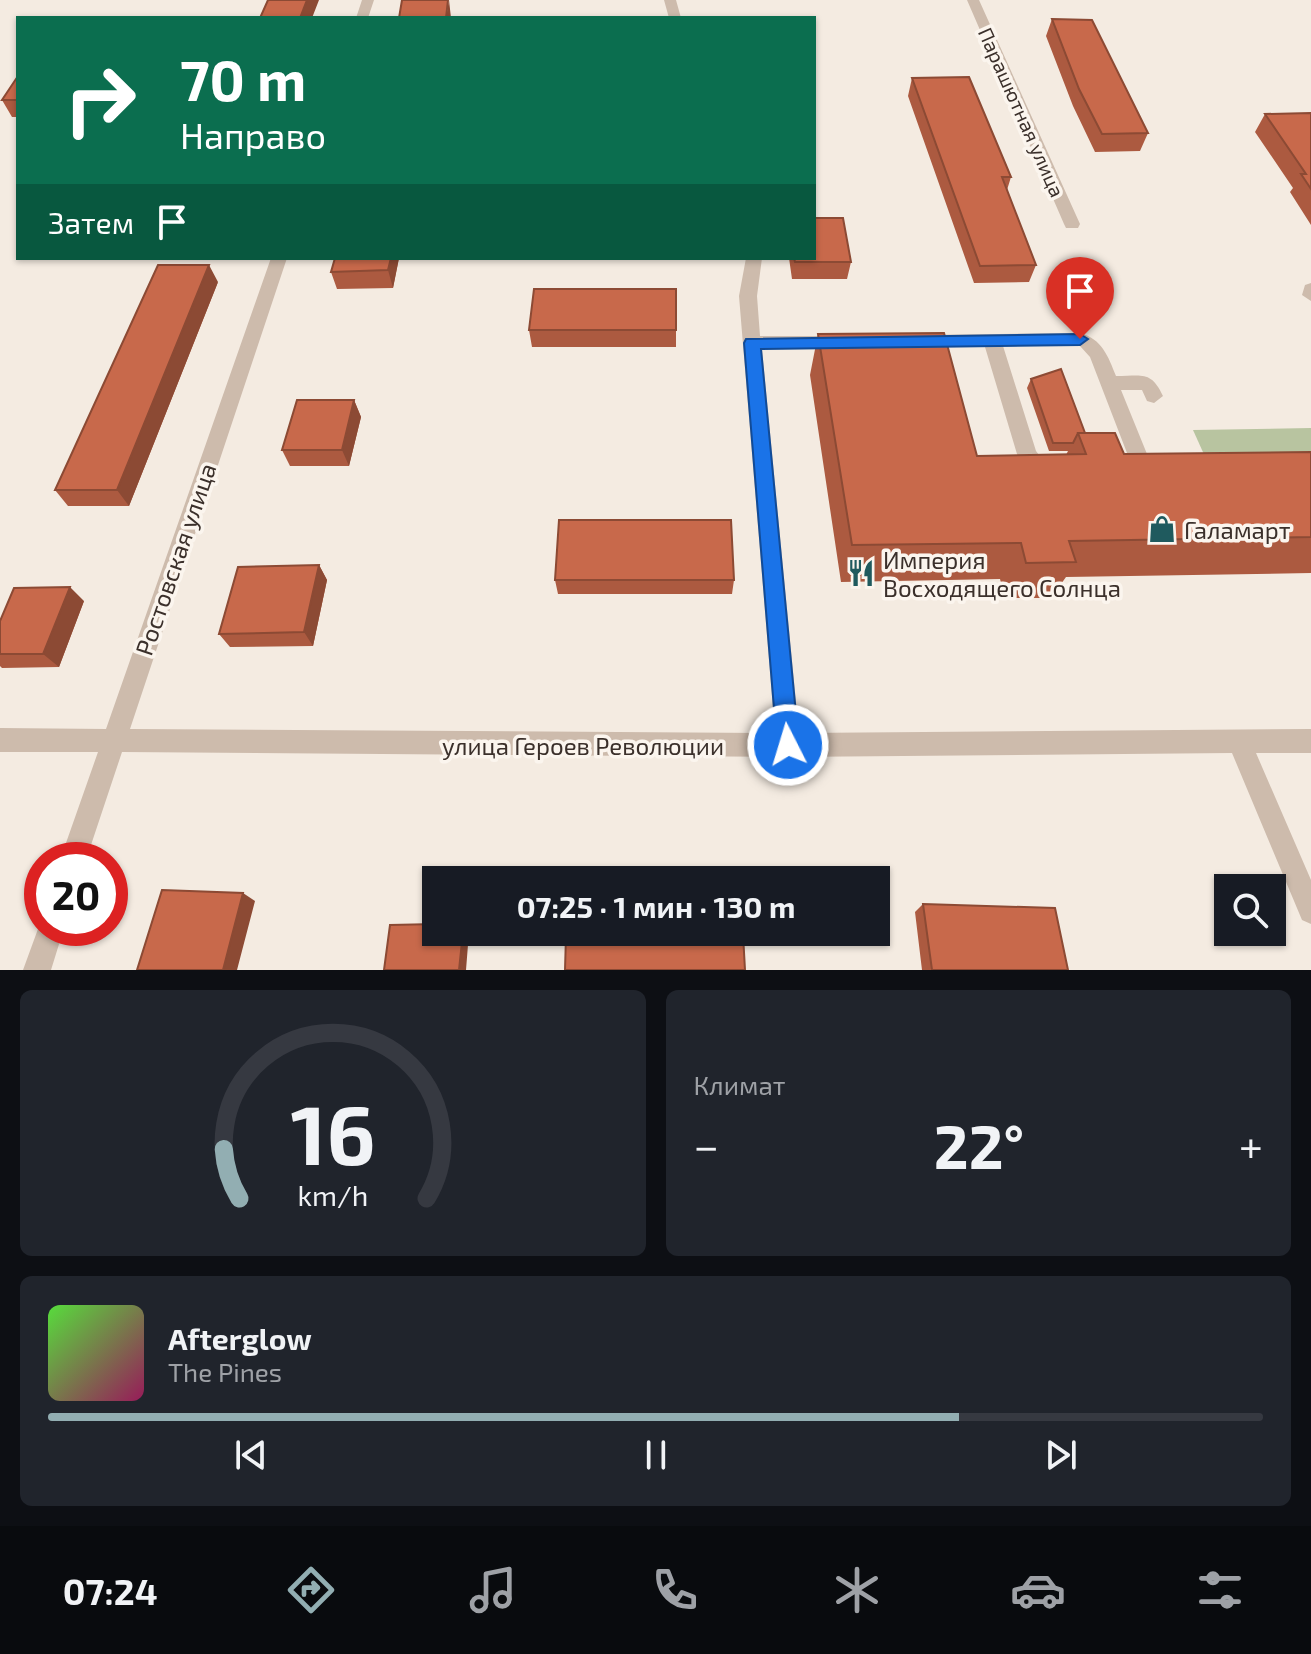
<!DOCTYPE html>
<html lang="ru">
<head>
<meta charset="utf-8">
<style>
  :root { --surface:#171b24; --page:#20242c; --text:#f1f3f6; --muted:#9ea1a6; --line:#363941; --accent:#92aeb2 }
  body { margin:0; font-family:"Exo 2",sans-serif; background:var(--page); color:var(--text); height:100vh; display:flex; flex-direction:column; font-size:30px; white-space:nowrap }
  * { box-sizing:border-box; margin:0 }
  p { font-size:26px; color:var(--muted) }
  .icon { flex:none; width:44px; height:44px; fill:none; stroke:currentColor; stroke-width:2; stroke-linecap:round; stroke-linejoin:round }
  .map { position:relative; height:970px; overflow:hidden }
  .details { display:flex; flex-direction:column; gap:20px; padding:20px; background:#0d0f14; flex:1 }
  .details>* { flex:none }
  .banner { position:absolute; left:16px; top:16px; width:800px; height:244px; border-radius:0px; box-shadow:0 2px 6px #0004; background:#0b6e4f; color:#fff; overflow:hidden }
  .fabs { position:absolute; left:1214px; top:874px; display:grid; gap:16px }
  .fabs a { display:grid; place-items:center; width:72px; height:72px; border-radius:0px; background:var(--surface); box-shadow:0 2px 6px #0004; font-size:40px }
  .speed { position:absolute; left:24px; top:842px; display:flex; gap:16px; font-size:40px; font-weight:700; text-align:center }
  .speed>* { display:grid; place-content:center; width:104px; height:104px; border-radius:50%; background:var(--surface); box-shadow:0 2px 6px #0004; line-height:1 }
  .speed .limit { border:12px solid #d22; background:#fff; color:#111 }
  .pin { position:absolute; display:grid; place-items:center; width:68px; height:68px; color:#fff; margin:-82px -34px; border-radius:50% 50% 50% 0; rotate:-45deg; box-shadow:0 0 8px #0007 }
  .pin .icon { rotate:45deg }
  .me { position:absolute; width:88px; margin:-44px; rotate:355deg; stroke-linejoin:round; filter:drop-shadow(0 0 6px #0008) }
  .turn { display:flex; align-items:center; gap:28px; height:168px; padding:0 32px; font-size:36px }
  .turn .icon { width:104px; height:104px; stroke-width:2.5 }
  .turn b { display:block; font-size:56px; line-height:68px }
  .then { display:flex; align-items:center; height:76px; padding:0 32px; background:#0003; gap:16px; font-size:30px }
  .big { font-size:60px; font-weight:700; line-height:1.1 }
  .details .widget { flex:1; display:flex; flex-direction:column; justify-content:center; gap:12px; min-width:0; padding:0 28px; border-radius:12px; background:var(--page) }
  .details .dial { align-items:center; gap:0 }
  .dial svg { height:208px; overflow:visible; fill:none; stroke:var(--line); stroke-width:7; stroke-linecap:round; text-anchor:middle }
  .dial text { fill:var(--text); stroke:none }
  .song { display:flex; align-items:center; gap:24px }
  .cover { width:96px; height:96px; border-radius:12px; background:linear-gradient(135deg,hsl(110 70% 55%),hsl(330 70% 35%)) }
  .played { height:8px; border-radius:4px; background:linear-gradient(90deg,var(--accent) 75%,var(--line) 75%) }
  .keys { display:flex; justify-content:space-around; direction:ltr }
  .heat { display:flex; justify-content:space-between; align-items:center; font-size:44px; direction:ltr }
  .details .tiles { flex:1; display:grid; gap:20px; grid-template-columns:1fr 1fr }
  .widget:last-child { grid-column:span 2 }
  .trip { position:absolute; left:422px; top:866px; width:468px; height:80px; border-radius:0px; background:var(--surface); box-shadow:0 2px 6px #0004; font-weight:700; line-height:80px; text-align:center }
  .dock { display:flex; height:128px; justify-content:space-around; align-items:center; background:#090b0e; color:var(--muted) }
  .dock .icon { width:56px; height:56px }
  .dock .active { color:var(--accent) }
  .dock b { font-size:36px; color:var(--text) }
  .map>svg:first-child { display:block }
  .green { fill:#b8c4a0 }
  .lines { fill:none; stroke-linecap:round; stroke-linejoin:round }
  .minor { fill:#cdbbac; fill-rule:evenodd }
  .wall { fill:#ac5a40 }
  .shaded-wall { fill:#8c4a34 }
  .building { fill:#c8694b; stroke:#8c4a34; stroke-width:2 }
  .route { fill:#1a73e8; stroke:#114b97; stroke-width:2 }
  .labels { text-anchor:middle; dominant-baseline:central; stroke-width:7; stroke-linejoin:round; paint-order:stroke }
  .far-street-label { font-size:20px; fill:#3b302b; stroke:#fbf5ee }
  .poi-label { font-size:24px; fill:#3b302b; stroke:#fbf5ee; text-anchor:start }
  .street-label { font-size:24px; fill:#3b302b; stroke:#fbf5ee }
</style>
</head>
<body>
<div class="map">
<svg width="1311" height="970" viewBox="0 0 1311 970">
  <rect width="100%" height="100%" fill="#f4ebe1"/>
  <path class="green" d="M 1311,428 L 1311,480 L 1216,481 L 1193,430 Z"/>
  <g class="lines">
    <path class="minor" d="M 362,0 L 374,0 L 368,18 L 356,18 Z
      M 664,0 L 676,0 L 681,18 L 669,18 Z
      M 967,0 L 979,0 L 1080,224 L 1078,228 L 1066,228 L 1064,224 Z
      M 271,258 L 287,258 L 130,729 L 775,733 L 739,296 L 746,258 L 762,258 L 757,296 L 760,336 L 844,336 L 853,342 L 844,348 L 762,349 L 799,733 L 1311,729 L 1311,753 L 1256,753 L 1311,880 L 1311,924 L 1302,920 L 1232,753 L 788,757 L 122,752 L 86,860 L 60,860 L 98,752 L 0,752 L 0,728 L 106,729 Z
      M 1311,283 L 1311,301 L 1302,295 L 1305,285 Z
      M 1080,333 C 1102,339 1108,356 1116,376 C 1142,376 1151,370 1163,396 L 1154,403 L 1147,401 L 1142,390 L 1121,390 L 1147,454 L 1143,464 L 1118,471 L 1111,469 L 1108,463 L 1111,457 L 1127,453 L 1090,357 L 1080,346 L 1003,346 L 1036,451 L 1039,455 L 1057,458 L 1060,464 L 1057,470 L 1050,472 L 1026,468 L 1017,454 L 985,347 L 920,347 L 911,341 L 920,335 Z
      M 42,918 L 42,928 L 64,928 L 51,970 L 23,970 Z"/>
  </g>
  <path class="wall" d="M 1052,19 L 1148,133 L 1140,151 L 1095,152 L 1073,106 L 1046,36 Z
    M 18,76 L 18,117 L 12,117 L 2,100 Z
    M 912,78 L 1011,177 L 1007,190 L 1036,265 L 1029,282 L 974,283 L 908,96 Z
    M 1311,113 L 1311,225 L 1290,192 L 1293,188 L 1255,132 L 1265,114 Z
    M 399,258 L 393,288 L 337,289 L 331,272 Z
    M 789,258 L 814,258 L 851,262 L 847,279 L 792,279 Z
    M 218,282 L 129,506 L 68,506 L 55,490 Z
    M 529,330 L 676,330 L 676,347 L 532,347 Z
    M 818,334 L 977,456 L 1066,455 L 1068,451 L 1049,451 L 1027,388 L 1031,379 L 1085,433 L 1124,454 L 1311,452 L 1311,573 L 1066,577 L 1051,598 L 1005,598 L 1000,579 L 841,582 L 810,375 Z
    M 354,400 L 361,417 L 349,466 L 290,466 L 282,450 Z
    M 319,565 L 327,580 L 313,646 L 230,647 L 219,634 Z
    M 555,580 L 734,580 L 732,594 L 558,594 Z
    M 84,601 L 59,667 L 2,668 L 0,666 L 0,621 Z
    M 923,904 L 1068,970 L 922,970 L 915,912 Z"/>
  <path class="shaded-wall" d="M 307,0 L 319,0 L 312,18 L 300,18 Z
    M 449,0 L 451,18 L 446,18 Z
    M 391,258 L 399,258 L 393,288 L 388,270 Z
    M 209,265 L 218,282 L 129,506 L 117,490 Z
    M 354,400 L 361,417 L 349,466 L 342,450 Z
    M 319,565 L 327,580 L 313,646 L 304,632 Z
    M 70,587 L 84,601 L 59,667 L 43,654 Z
    M 243,893 L 255,901 L 237,970 L 223,970 Z
    M 463,932 L 469,932 L 466,970 L 459,970 Z"/>
  <path class="building" d="M 268,0 L 307,0 L 300,18 L 260,18 Z
    M 402,0 L 448,0 L 446,18 L 399,18 Z
    M 1052,19 L 1092,20 L 1148,133 L 1102,134 L 1079,89 Z
    M 18,76 L 18,100 L 2,100 Z
    M 969,77 L 1011,177 L 1002,177 L 1036,265 L 980,266 L 912,78 Z
    M 1311,113 L 1311,189 L 1301,174 L 1306,174 L 1265,114 Z
    M 814,218 L 843,218 L 851,262 L 795,262 L 794,258 L 814,258 Z
    M 335,258 L 391,258 L 388,270 L 331,272 Z
    M 158,265 L 209,265 L 117,490 L 55,490 Z
    M 534,289 L 676,289 L 676,330 L 529,330 Z
    M 944,333 L 977,456 L 1086,454 L 1078,433 L 1115,433 L 1124,454 L 1311,452 L 1311,537 L 1069,541 L 1076,562 L 1026,563 L 1021,543 L 852,545 L 818,334 Z
    M 1061,369 L 1085,433 L 1078,433 L 1073,443 L 1053,443 L 1031,379 Z
    M 297,400 L 354,400 L 342,450 L 282,450 Z
    M 559,520 L 731,520 L 734,580 L 555,580 Z
    M 319,565 L 304,632 L 219,634 L 238,567 Z
    M 70,587 L 43,654 L 0,654 L 0,621 L 14,588 Z
    M 162,890 L 243,893 L 223,970 L 137,970 Z
    M 923,904 L 1055,908 L 1068,970 L 932,970 Z
    M 436,924 L 436,932 L 463,932 L 459,970 L 384,970 L 390,925 Z
    M 743,934 L 745,970 L 565,970 L 566,935 Z"/>
  <path class="route" d="M 1080,334 L 1088,339 L 1080,345 L 761,349 L 799,745 L 796,753 L 788,756 L 780,753 L 777,745 L 744,343 L 746,339 Z"/>
  <defs>
    <g id="shop-bare" transform="scale(2.16)"><path d="M-5-2.5h2.3a2.7 3.5 0 0 1 5.4 0H5L5.5 6h-11ZM-1.5-2.5h3a1.5 2.3 0 0 0-3 0Z" fill="#1f5a5e" stroke="#fbf5ee" stroke-width="2.5" paint-order="stroke"/></g>
    <g id="restaurant-bare" transform="scale(2.16)"><path d="M-5-6h1v4h1v-4h1v4h1v-4h1v5L-1.5 .5V6h-2V.5L-5-1ZM5-6V6H3V1.5H1.5Q1.5-4 5-6Z" fill="#1f5a5e" stroke="#fbf5ee" stroke-width="2.5" paint-order="stroke"/></g>
  </defs>
  <g fill-rule="evenodd">
    <use href="#shop-bare" x="1162" y="529"/>
    <use href="#restaurant-bare" x="861" y="573"/>
  </g>
  <g class="labels">
    <g class="far-street-label">
      <text transform="translate(1022 112) rotate(66)">Парашютная улица</text>
    </g>
    <g class="poi-label">
      <text x="1184" y="529">Галамарт</text>
      <text x="883" y="559">Империя<tspan x="883" dy="28">Восходящего Солнца</tspan></text>
    </g>
    <g class="street-label">
      <text transform="translate(175 559) rotate(-71)">Ростовская улица</text>
      <text x="583" y="745">улица Героев Революции</text>
    </g>
  </g>
</svg>
<div class="fabs">
<a><svg class="icon" aria-label="search" viewBox="0 0 24 24"><circle cx="10" cy="10" r="6"/><path d="M15 15l6 6"/></svg></a>
</div>
<div class="speed"><div class="limit">20</div></div>
<div class="pin" style="left:1080px;top:339px;background:#d93025"><svg class="icon" aria-label="arrive" viewBox="0 0 24 24"><path d="M6 21V4h12l-3 4 3 4H6"/></svg></div>
<svg class="me" style="left:788px;top:745px" viewBox="-20 -20 40 40"><circle r="17" fill="#1a73e8" stroke="#fff" stroke-width="3"/><path d="M0-11L8 9 0 5-8 9z" fill="#fff"/></svg>
<div class="trip">07:25 · 1 мин · 130 m</div>
<div class="banner">
<div class="turn"><svg class="icon" aria-label="right" viewBox="0 0 24 24"><path d="M7 20v-9h11M14 6l5 5-5 5"/></svg><div><b>70 m</b>Направо</div></div>
<div class="then">Затем<svg class="icon" aria-label="arrive" viewBox="0 0 24 24"><path d="M6 21V4h12l-3 4 3 4H6"/></svg></div>
</div>
</div>
<section class="details">
<div class="tiles">
<div class="widget dial"><svg viewBox="0 0 100 80">
<path d="M14 69A42 42 0 1 1 86 69"/>
<path d="M14 69A42 42 0 0 1 8 50" stroke="#92aeb2"/>
<text x="50" y="56" font-size="32" font-weight="700">16</text>
<text x="50" y="72" font-size="11">km/h</text>
</svg></div>
<div class="widget"><p>Климат</p>
<div class="heat"><a>−</a><b class="big">22°</b><a>+</a></div>
</div>
<div class="widget">
<div class="song"><i class="cover"></i><div><b>Afterglow</b><p>The Pines</p></div></div>
<div class="played"></div>
<div class="keys"><svg class="icon" aria-label="previous" viewBox="0 0 24 24"><path d="M18 5L8 12l10 7zM5 5v14"/></svg><svg class="icon" aria-label="pause" viewBox="0 0 24 24"><path d="M8 5v14M16 5v14"/></svg><svg class="icon" aria-label="next" viewBox="0 0 24 24"><path d="M6 5l10 7-10 7zM19 5v14"/></svg></div>
</div>
</div>
</section>
<nav class="dock">
<b>07:24</b>
<svg class="icon active" aria-label="directions" viewBox="0 0 24 24"><path d="M12 3l9 9-9 9-9-9zM9 14v-3h6M13 9l2 2-2 2"/></svg>
<svg class="icon" aria-label="music" viewBox="0 0 24 24"><path d="M9 18V5l10-2v13"/><circle cx="6" cy="18" r="3"/><circle cx="16" cy="16" r="3"/></svg>
<svg class="icon" aria-label="phone" viewBox="0 0 24 24"><path d="M5 4h4l2 5-3 2q2 4 5 5l2-3 5 2v4C11 20 4 13 5 4z"/></svg>
<svg class="icon" aria-label="climate" viewBox="0 0 24 24"><path d="M12 3v18M4 7l16 10M4 17L20 7"/></svg>
<svg class="icon" aria-label="car" viewBox="0 0 24 24"><path d="M5 17H2v-5l4-1 3-4h7l3 4 3 1v5h-3M9 17h6M6 11h13"/><circle cx="7" cy="17" r="2"/><circle cx="17" cy="17" r="2"/></svg>
<svg class="icon" aria-label="filters" viewBox="0 0 24 24"><path d="M4 7h16M4 17h16"/><circle cx="9" cy="7" r="2"/><circle cx="15" cy="17" r="2"/></svg>
</nav>
</body>
</html>
